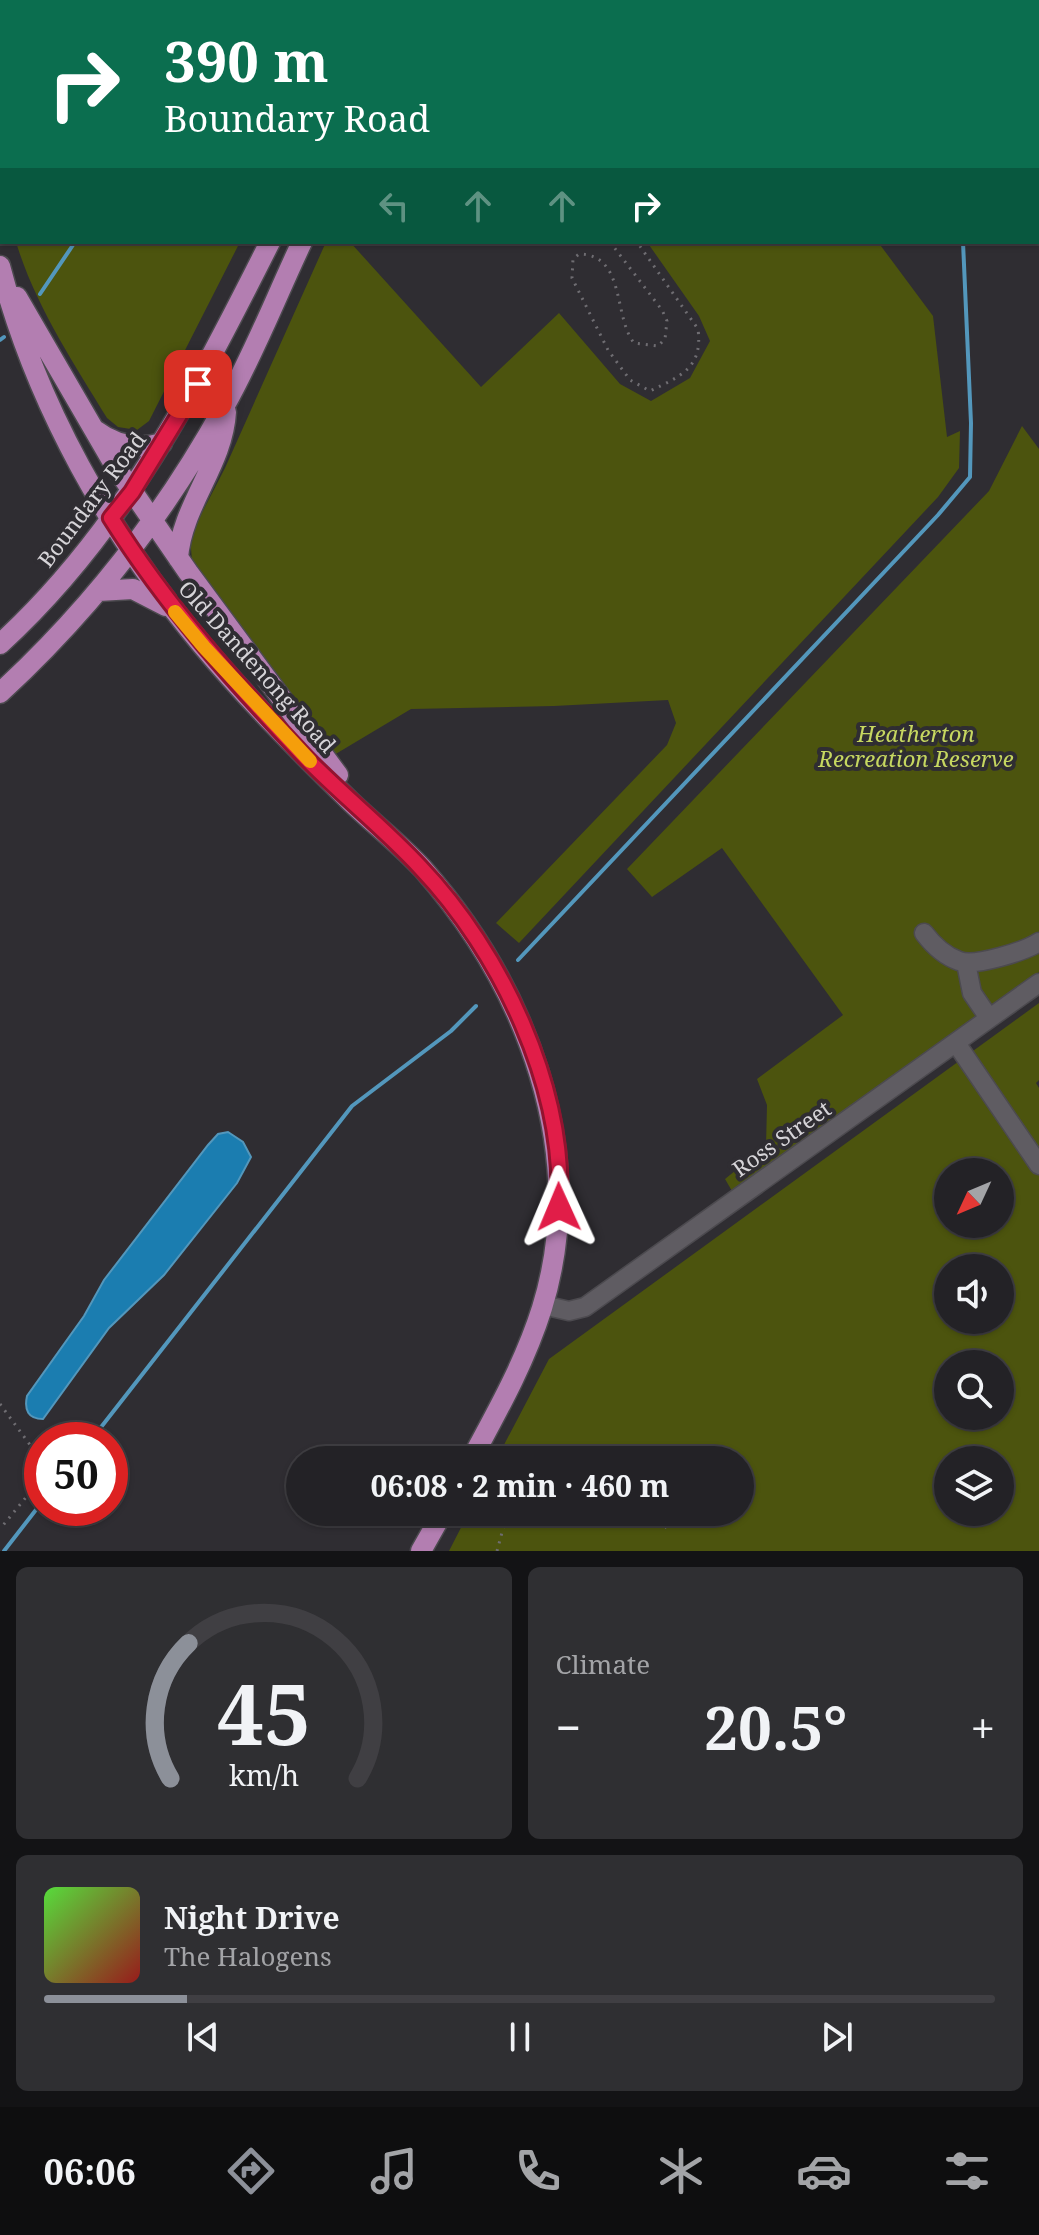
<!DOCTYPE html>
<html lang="en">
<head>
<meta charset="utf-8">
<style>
  :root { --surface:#232226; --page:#2f2f32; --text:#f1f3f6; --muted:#a3a4a7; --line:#403f43; --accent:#8c9099 }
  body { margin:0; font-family:"Noto Serif",serif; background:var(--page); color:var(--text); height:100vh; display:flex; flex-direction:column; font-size:30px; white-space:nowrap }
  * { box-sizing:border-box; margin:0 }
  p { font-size:26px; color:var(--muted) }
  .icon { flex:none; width:44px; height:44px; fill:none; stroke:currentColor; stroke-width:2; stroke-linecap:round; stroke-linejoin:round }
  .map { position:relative; height:1551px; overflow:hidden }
  .side { display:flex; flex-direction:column; gap:16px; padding:16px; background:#131315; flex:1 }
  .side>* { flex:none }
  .guide { position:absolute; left:0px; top:0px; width:1040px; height:244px; box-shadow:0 2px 6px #0004,0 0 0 2px var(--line); background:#0b6e4f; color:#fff; overflow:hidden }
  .needle { width:52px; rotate:226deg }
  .tools { position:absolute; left:934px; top:1158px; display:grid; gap:16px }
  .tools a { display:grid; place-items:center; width:80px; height:80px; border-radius:50%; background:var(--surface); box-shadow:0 2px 6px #0004,0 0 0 2px var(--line); font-size:40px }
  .speed { position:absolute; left:24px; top:1422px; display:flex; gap:16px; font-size:40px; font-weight:700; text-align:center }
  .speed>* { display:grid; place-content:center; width:104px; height:104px; border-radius:50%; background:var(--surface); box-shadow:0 2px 6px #0004,0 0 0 2px var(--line); line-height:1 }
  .speed .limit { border:12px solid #d22; background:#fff; color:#111 }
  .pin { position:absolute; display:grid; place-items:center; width:68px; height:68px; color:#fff; margin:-34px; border-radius:16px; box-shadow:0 4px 12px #0006 }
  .me { position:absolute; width:88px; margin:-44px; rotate:359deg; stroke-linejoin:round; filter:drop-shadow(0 0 6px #0008) }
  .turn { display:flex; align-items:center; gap:28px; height:168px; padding:0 32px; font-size:36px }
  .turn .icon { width:104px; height:104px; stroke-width:2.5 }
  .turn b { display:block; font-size:56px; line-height:68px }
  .lanes { display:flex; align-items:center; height:76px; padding:0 32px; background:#0003; justify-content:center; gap:40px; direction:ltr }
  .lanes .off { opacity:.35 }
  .big { font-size:60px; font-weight:700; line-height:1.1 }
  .side .card { flex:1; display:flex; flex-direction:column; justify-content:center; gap:12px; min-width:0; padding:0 28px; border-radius:12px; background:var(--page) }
  .side .dial { align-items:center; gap:0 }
  .dial svg { height:208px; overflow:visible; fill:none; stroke:var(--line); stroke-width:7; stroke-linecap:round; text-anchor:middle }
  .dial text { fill:var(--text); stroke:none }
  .song { display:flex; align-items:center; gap:24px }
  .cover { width:96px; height:96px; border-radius:12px; background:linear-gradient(135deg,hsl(110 70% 55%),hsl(0 70% 35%)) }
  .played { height:8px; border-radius:4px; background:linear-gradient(90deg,var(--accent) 15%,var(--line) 15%) }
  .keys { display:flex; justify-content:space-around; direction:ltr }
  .heat { display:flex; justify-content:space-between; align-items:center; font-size:44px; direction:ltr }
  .side .tiles { flex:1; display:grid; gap:16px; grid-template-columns:1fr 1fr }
  .card:last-child { grid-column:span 2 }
  .trip { position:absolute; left:286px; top:1446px; width:468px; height:80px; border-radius:40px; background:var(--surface); box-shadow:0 2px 6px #0004,0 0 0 2px var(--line); font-weight:700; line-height:80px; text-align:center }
  .menu { display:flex; height:128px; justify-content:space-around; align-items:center; background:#0e0e0f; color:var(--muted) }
  .menu .icon { width:56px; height:56px }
  .menu .active { color:var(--accent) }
  .menu b { font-size:36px; color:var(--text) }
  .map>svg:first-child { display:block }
  .green { fill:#4c540e; fill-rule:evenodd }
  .water { fill:#1b7db0; stroke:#5397bc; stroke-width:2 }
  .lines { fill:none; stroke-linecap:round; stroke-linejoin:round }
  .stream { stroke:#5397bc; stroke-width:4 }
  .minor-casing { stroke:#4c4a4f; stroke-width:21 }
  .major-casing { stroke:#4c4a4f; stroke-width:23 }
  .path { stroke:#6f6d72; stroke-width:3; stroke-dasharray:2 6; stroke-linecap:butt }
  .minor { stroke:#5f5c62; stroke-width:18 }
  .major { stroke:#b37eb1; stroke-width:20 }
  .route-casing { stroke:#92132f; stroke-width:20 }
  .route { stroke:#e11d48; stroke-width:14 }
  .slow { stroke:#f59e0b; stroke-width:14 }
  .labels { text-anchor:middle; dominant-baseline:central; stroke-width:8; stroke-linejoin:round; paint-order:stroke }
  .street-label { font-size:22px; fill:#d6d4d8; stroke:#2f2d32 }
  .park-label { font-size:22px; font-style:italic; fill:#c6d760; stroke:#2f2d32 }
</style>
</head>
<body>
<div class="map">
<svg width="1039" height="1551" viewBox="0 0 1039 1551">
  <rect width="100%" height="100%" fill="#2f2d32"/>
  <path class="green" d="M 16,242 L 240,242 L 149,421 L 137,430 L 118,427 L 107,418 C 73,362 35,305 16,242 Z
    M 326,242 L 350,242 L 481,387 L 559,313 L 620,384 L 651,401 L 690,378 L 710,341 L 699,316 L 647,242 L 878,242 L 933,316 L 947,437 L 960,431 L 959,468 L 938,497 L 519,943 L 496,923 L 667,745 L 676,723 L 668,700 L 554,706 L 411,709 L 334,755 L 192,561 L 190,536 L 225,468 Z
    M 1022,426 L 1039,449 L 1039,972 L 732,1191 L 725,1179 L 766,1146 L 767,1105 L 757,1079 L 843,1015 L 722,848 L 652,897 L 627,869 L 989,491 Z
    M 1039,1003 L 1039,1080 L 1036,1083 L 1039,1088 L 1039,1551 L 449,1551 L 469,1512 L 740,1512 L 740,1460 L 496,1460 L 549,1359 ZM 948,1172 L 1000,1172 L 1000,1224 L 948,1224 ZM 948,1268 L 1000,1268 L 1000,1320 L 948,1320 ZM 948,1364 L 1000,1364 L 1000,1416 L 948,1416 ZM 948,1460 L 1000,1460 L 1000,1512 L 948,1512 Z"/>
  <path class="water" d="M 228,1132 L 243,1142 L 251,1157 L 237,1183 L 164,1275 L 109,1328 L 43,1419 C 28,1419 24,1410 27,1396 L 84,1316 L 104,1280 L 208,1145 L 218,1134 Z"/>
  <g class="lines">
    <path class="stream" d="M 954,0 L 954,2
      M 225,2 L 225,0
      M 40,294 L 75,242
      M 0,340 L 4,337
      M 518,960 L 938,515 L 970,477 L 971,423 L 963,242
      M 91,1440 L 352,1106 L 451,1031 L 476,1006
      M 4,1551 L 42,1502"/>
    <g class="minor-casing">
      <path id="minor" d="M 924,933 C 933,945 945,956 959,961 C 975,967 1025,951 1039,942
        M 966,963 L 972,993 L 989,1018
        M 956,1043 L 1039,1165
        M 543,1305 L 569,1311 L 585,1307 L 1039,983"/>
    </g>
    <g class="major-casing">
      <path id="major" d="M 385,2 L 386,0
        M 421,2 L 422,0
        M 0,266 C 36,405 110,535 202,645 C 248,700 300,752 351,802 C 375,825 401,845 423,869 C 527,988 590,1152 542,1308 C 525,1362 498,1410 471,1460
        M 17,297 L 115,466 L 188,572 L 338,775
        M 95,430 C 115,445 138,450 162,443
        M 178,558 C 182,505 223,465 226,412
        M 98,591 L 133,589 L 166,606
        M 0,644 C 122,533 197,387 270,242
        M 0,693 C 90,610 165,514 224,407 C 254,354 276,297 302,242
        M 421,1551 L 443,1512"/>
    </g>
    <path class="path" d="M 610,242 L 662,310 L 667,321 L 665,339 L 658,346 L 634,343 C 613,316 626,255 579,254 L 573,259 L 572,278 L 608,350 L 630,380 L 650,391 C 681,376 703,368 698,329 L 637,242
      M 0,1404 L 36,1453 L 41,1479 L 0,1529
      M 546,1512 L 568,1519 L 586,1512
      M 646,1512 L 671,1531
      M 497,1551 L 504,1525 L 525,1512"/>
    <use href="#minor" class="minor"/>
    <use href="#major" class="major"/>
  </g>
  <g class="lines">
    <g class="route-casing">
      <path id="route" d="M 198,384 L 132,492 L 111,518 C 167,607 235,683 306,758 C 343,796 385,829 420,867 C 501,952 566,1088 559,1207"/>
    </g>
    <use href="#route" class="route"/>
    <path class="slow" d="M 175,612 L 204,647 L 310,761"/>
  </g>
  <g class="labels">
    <g class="street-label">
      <text transform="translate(91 499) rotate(-53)">Boundary Road</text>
      <text transform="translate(258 666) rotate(48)">Old Dandenong Road</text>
      <text transform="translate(781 1138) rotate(-35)">Ross Street</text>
    </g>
    <g class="park-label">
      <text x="916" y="733">Heatherton<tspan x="916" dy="25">Recreation Reserve</tspan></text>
    </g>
  </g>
</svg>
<div class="tools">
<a><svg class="needle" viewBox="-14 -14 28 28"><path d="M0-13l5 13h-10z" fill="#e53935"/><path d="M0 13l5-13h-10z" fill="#a3a4a7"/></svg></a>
<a><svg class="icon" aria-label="sound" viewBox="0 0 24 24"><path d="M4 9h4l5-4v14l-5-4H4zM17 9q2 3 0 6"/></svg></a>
<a><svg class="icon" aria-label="search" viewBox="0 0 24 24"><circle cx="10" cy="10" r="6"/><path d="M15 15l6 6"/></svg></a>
<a><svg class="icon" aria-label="layers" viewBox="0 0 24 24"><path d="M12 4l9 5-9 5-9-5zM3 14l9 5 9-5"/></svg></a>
</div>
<div class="speed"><div class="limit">50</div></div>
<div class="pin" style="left:198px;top:384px;background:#d93025"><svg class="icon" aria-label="arrive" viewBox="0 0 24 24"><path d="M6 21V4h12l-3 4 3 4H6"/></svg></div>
<svg class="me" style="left:559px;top:1207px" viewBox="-20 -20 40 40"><path d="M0-17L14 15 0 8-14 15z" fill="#e11d48" stroke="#fff" stroke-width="4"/></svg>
<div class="trip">06:08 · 2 min · 460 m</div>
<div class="guide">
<div class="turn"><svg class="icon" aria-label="right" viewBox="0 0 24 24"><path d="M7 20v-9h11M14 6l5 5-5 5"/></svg><div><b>390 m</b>Boundary Road</div></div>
<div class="lanes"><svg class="icon off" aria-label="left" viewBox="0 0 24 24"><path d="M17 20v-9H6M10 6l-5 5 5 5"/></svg><svg class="icon off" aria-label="ahead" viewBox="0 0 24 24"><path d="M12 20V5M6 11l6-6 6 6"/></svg><svg class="icon off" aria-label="ahead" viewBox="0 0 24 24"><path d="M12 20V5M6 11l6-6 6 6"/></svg><svg class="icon" aria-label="right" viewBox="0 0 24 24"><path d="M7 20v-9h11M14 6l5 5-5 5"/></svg></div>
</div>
</div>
<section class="side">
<div class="tiles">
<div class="card dial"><svg viewBox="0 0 100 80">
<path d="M14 69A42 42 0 1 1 86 69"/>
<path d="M14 69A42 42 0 0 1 21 17" stroke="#8c9099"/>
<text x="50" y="56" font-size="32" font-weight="700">45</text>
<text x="50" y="72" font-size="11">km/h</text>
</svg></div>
<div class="card"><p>Climate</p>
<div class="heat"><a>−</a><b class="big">20.5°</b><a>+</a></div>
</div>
<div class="card">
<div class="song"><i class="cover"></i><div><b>Night Drive</b><p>The Halogens</p></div></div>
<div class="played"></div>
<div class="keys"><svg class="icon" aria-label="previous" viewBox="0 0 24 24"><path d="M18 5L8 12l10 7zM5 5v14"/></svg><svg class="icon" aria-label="pause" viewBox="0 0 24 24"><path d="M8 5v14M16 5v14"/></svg><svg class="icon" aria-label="next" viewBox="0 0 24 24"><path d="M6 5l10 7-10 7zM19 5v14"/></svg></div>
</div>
</div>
</section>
<nav class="menu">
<b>06:06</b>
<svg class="icon active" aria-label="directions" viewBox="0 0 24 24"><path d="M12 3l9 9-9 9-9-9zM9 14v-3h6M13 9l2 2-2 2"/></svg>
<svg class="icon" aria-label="music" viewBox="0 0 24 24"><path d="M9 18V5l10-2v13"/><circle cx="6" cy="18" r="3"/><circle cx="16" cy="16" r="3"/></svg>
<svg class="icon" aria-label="phone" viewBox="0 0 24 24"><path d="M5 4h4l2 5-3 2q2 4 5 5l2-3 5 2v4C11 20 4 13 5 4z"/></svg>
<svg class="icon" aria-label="climate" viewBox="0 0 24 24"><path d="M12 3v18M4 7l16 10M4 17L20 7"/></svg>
<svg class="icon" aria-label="car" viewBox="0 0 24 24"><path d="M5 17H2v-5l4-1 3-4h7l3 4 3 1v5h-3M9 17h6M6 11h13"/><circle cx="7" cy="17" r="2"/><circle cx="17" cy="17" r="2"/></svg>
<svg class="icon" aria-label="filters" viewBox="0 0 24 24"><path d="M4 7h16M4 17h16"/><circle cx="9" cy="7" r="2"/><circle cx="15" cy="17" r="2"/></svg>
</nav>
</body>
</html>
